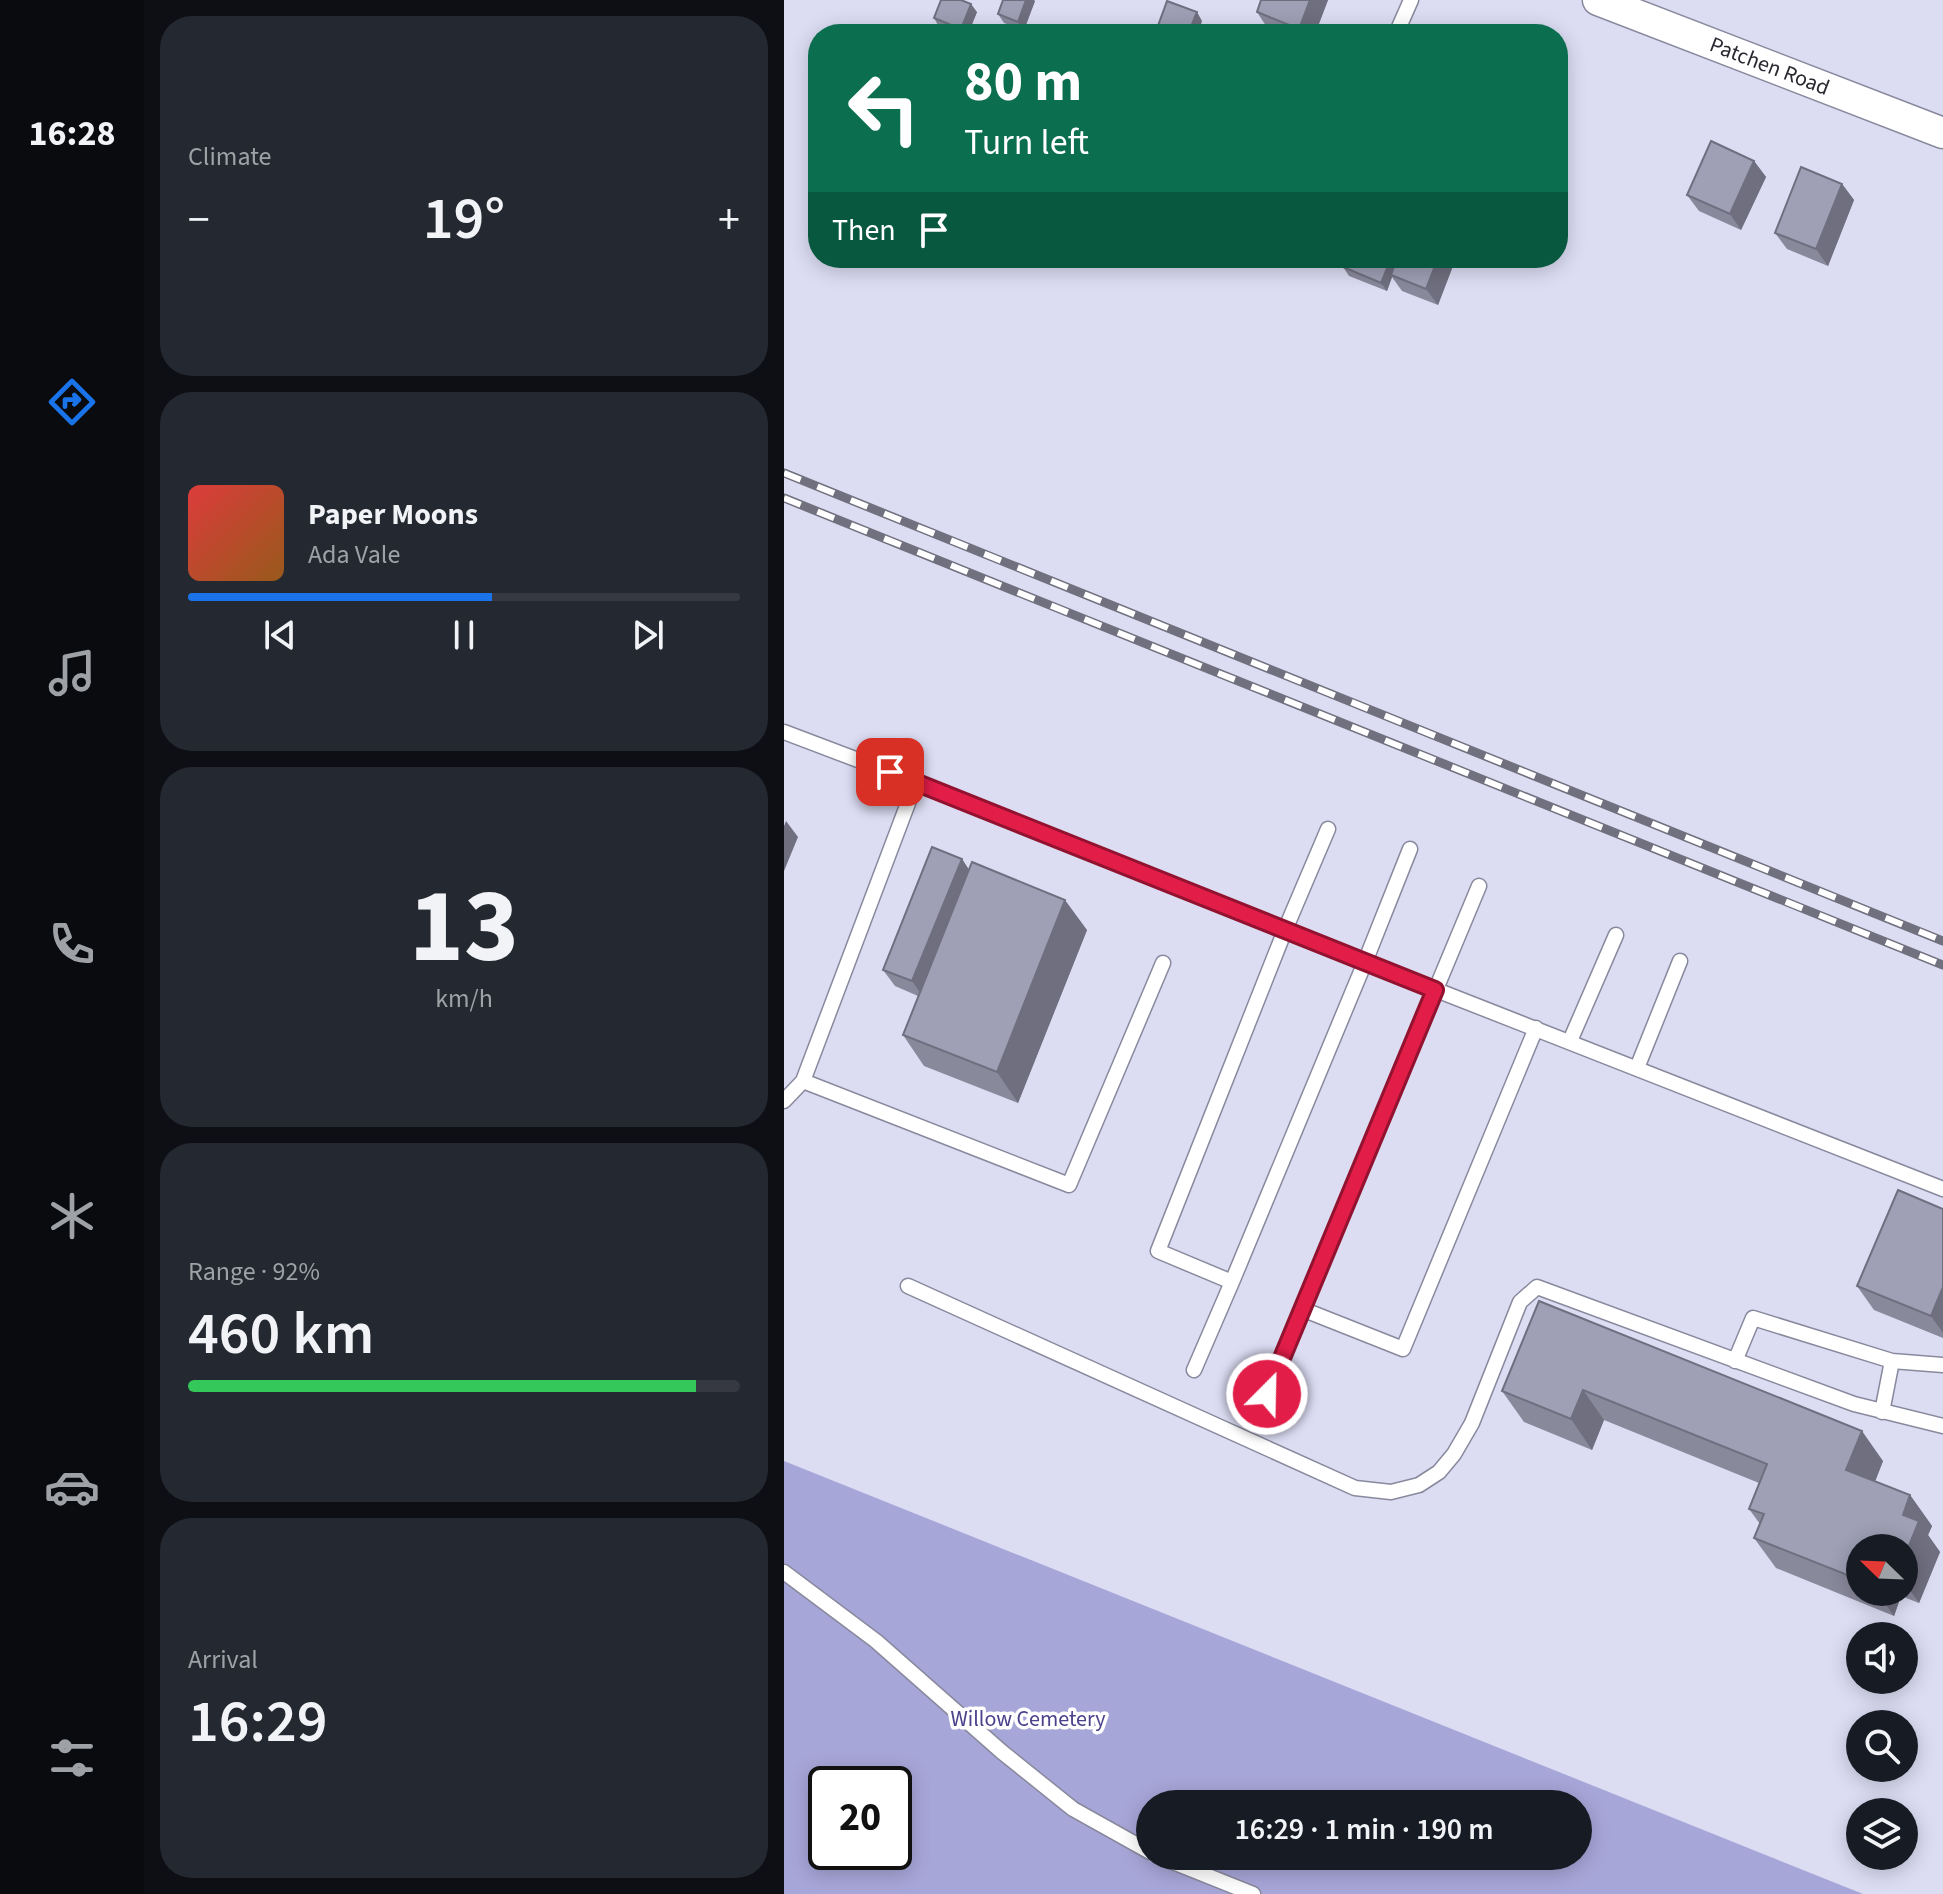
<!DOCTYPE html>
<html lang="en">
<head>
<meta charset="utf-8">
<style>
  :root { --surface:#171b24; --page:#242831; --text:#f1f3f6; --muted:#9ea1a6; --line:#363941; --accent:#1a73e8 }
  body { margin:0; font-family:"Source Sans 3",sans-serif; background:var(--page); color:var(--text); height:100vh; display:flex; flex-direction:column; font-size:30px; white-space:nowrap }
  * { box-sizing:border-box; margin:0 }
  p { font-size:26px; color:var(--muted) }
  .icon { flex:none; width:44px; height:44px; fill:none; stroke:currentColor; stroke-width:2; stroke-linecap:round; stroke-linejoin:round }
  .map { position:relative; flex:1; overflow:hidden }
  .details { display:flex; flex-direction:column; gap:16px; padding:16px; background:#0d0f14; width:640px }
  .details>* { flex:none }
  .hud { position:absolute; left:24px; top:24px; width:760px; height:244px; border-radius:32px; box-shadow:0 4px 20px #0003; background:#0b6e4f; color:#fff; overflow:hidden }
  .needle { width:52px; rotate:293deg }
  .tools { position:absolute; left:1062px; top:1534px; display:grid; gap:16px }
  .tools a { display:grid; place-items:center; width:72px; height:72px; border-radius:50%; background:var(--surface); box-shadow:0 4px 20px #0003; font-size:40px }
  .speed { position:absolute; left:24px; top:1766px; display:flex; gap:16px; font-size:40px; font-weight:700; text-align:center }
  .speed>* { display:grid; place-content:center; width:104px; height:104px; border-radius:50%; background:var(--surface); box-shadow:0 4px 20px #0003; line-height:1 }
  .speed .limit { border:4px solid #111; border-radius:12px; background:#fff; color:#111 }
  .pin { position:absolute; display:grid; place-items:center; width:68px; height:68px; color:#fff; margin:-34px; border-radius:16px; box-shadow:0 4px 12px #0006 }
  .me { position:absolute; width:88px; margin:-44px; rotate:23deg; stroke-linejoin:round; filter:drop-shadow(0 0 6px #0008) }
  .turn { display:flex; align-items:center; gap:28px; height:168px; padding:0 24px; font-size:36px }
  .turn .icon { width:104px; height:104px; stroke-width:2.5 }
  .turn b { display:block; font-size:56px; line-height:68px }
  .then { display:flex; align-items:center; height:76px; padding:0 24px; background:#0003; gap:16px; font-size:30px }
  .big { font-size:60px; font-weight:600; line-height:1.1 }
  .details .widget { flex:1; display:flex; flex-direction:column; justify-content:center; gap:12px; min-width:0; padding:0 28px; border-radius:32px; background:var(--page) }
  .details .dial { align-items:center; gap:0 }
  .dial b { font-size:104px; line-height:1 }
  .song { display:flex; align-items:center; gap:24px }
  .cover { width:96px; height:96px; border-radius:12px; background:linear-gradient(135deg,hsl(0 70% 55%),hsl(30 70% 35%)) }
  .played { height:8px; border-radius:4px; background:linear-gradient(90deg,var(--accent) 55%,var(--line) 55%) }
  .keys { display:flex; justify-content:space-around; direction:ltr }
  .heat { display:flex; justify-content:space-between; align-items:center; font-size:44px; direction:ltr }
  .charge { height:12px; border-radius:6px; background:linear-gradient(90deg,#34c759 92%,var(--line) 0) }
  .trip { position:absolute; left:352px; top:1790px; width:456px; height:80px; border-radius:40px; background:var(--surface); box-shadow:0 4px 20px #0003; font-weight:600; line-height:80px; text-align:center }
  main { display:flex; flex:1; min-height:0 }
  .dock { display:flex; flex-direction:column; width:144px; justify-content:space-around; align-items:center; background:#090b0e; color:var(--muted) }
  .dock .icon { width:56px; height:56px }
  .dock .current { color:var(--accent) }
  .dock b { font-size:36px; color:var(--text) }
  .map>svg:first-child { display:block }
  .green { fill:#a7a6d8; fill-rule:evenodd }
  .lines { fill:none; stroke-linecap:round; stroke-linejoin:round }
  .service-casing { stroke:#89899e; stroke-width:17 }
  .minor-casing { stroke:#89899e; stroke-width:33 }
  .service { stroke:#fff; stroke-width:14 }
  .minor { stroke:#fff; stroke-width:30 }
  .rail-casing { stroke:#70707e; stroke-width:9 }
  .rail { stroke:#fff; stroke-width:6; stroke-dasharray:18; stroke-linecap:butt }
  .wall { fill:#89899c; fill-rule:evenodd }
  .shaded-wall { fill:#6f6f7f }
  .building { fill:#9f9fb5; stroke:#6f6f7f; stroke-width:2 }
  .route-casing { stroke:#92132f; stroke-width:20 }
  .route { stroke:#e11d48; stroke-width:14 }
  .labels { text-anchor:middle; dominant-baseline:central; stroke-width:7; stroke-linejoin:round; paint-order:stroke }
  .street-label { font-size:22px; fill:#292931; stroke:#fff }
  .park-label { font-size:22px; fill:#4b428c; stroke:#fff }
</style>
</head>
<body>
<main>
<nav class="dock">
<b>16:28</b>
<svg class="icon current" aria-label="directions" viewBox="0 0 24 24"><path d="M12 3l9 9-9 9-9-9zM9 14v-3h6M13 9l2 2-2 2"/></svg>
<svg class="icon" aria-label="music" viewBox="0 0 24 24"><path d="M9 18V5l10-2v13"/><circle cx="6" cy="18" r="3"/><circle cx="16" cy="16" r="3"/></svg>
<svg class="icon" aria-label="phone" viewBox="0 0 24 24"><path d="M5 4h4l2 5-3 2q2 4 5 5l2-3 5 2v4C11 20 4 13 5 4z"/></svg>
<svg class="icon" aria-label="climate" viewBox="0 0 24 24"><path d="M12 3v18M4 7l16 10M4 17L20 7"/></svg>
<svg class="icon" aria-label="car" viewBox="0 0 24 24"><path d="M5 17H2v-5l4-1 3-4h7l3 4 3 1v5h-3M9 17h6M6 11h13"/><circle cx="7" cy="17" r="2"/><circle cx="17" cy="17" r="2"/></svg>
<svg class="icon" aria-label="filters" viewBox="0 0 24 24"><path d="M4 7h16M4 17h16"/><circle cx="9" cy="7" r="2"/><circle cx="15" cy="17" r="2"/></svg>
</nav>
<section class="details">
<div class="widget"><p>Climate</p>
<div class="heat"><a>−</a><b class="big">19°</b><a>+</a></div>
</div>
<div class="widget">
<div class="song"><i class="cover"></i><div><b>Paper Moons</b><p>Ada Vale</p></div></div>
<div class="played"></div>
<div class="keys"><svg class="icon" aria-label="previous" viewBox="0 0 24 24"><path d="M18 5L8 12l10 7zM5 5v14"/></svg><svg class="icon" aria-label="pause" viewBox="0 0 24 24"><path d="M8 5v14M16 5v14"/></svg><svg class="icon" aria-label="next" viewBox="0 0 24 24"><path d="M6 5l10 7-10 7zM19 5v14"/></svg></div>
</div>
<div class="widget dial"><b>13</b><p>km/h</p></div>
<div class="widget"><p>Range · 92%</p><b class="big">460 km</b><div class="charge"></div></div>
<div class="widget"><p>Arrival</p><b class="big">16:29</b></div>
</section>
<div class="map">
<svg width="1159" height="1894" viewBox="0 0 1159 1894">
  <rect width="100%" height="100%" fill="#dcdcf3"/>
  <path class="green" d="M 0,1461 L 1079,1894 L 0,1894 ZM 42,1784 L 110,1784 L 110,1852 L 42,1852 ZM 366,1804 L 794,1804 L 794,1856 L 366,1856 Z"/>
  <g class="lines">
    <g class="service-casing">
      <path id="service" d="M 612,34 L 627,0
        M 0,732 L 132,782 L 581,962 L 1159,1189
        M 132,782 L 19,1081 L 285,1185 L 379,963
        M 786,1041 L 832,935
        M 853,1068 L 896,961
        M 0,1101 L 19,1081
        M 448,1282 L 581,962 L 626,849
        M 124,1286 L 571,1488 L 607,1492 L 635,1485 L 655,1472 L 670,1454 L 688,1423 L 736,1302 L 753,1287 L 1070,1404 L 1159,1426
        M 518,1309 L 619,1349 L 752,1028
        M 951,1361 L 969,1318 L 1108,1361 L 1159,1365
        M 410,1370 L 448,1282 L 374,1251 L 501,930 L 544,829
        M 483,1394 L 695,886
        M 1098,1412 L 1108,1361
        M 0,1572 L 92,1641 L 218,1752 L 289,1809 L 366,1852
        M 374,1856 L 469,1894"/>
    </g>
    <g class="minor-casing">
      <g id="minor">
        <path id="s1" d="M 814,0 L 1159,133"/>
      </g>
    </g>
    <use href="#service" class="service"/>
    <use href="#minor" class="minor"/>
    <g class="rail-casing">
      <path id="rail" d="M 0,473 L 1159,941
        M 0,498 L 1159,965"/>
    </g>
    <use href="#rail" class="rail"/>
  </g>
  <path class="wall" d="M 477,0 L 544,0 L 531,34 L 498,34 L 484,29 L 473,12 Z
    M 251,1 L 240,30 L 220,23 L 214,14 Z
    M 193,12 L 184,34 L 174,34 L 155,27 L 150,18 Z
    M 970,161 L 982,177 L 957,230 L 915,211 L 903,195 Z
    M 1058,184 L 1070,200 L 1044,266 L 1003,249 L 991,233 Z
    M 613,258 L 672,258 L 654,305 L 618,291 L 608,277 L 603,291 L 565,276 L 559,267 Z
    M 178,859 L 185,870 L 303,930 L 234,1103 L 140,1066 L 119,1035 L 134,996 L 111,986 L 99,970 Z
    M 1159,1209 L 1159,1338 L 1090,1310 L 1073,1286 Z
    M 755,1301 L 1099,1461 L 1091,1481 L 1126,1495 L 1148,1526 L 1144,1535 L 1156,1552 L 1135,1603 L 1117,1596 L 1110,1616 L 992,1568 L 970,1538 L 976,1524 L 965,1509 L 975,1483 L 820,1420 L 808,1450 L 740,1422 L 718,1391 ZM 1076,1548 L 1120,1548 L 1120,1592 L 1076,1592 Z"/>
  <path class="shaded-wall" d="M 242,0 L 250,0 L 251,1 L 240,30 L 234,22 Z
    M 526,0 L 544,0 L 531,34 L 518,34 L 515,29 Z
    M 187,4 L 193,12 L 184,34 L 180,34 L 177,29 Z
    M 413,12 L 418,21 L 414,34 L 404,34 Z
    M 970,161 L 982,177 L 957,230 L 946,214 Z
    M 1058,184 L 1070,200 L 1044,266 L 1032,249 Z
    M 607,258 L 613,258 L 607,275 L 608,277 L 603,291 L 597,283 Z
    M 654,258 L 672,258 L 654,305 L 642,289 Z
    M 2,821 L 14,837 L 0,871 L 0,826 Z
    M 178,859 L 189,876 L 140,998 L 128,981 Z
    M 281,900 L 303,930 L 234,1103 L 213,1072 Z
    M 1159,1287 L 1159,1333 L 1147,1316 Z
    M 799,1390 L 820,1420 L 808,1450 L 787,1419 Z
    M 1078,1431 L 1099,1461 L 1084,1500 L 1062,1470 Z
    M 1126,1495 L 1148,1526 L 1144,1535 L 1156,1552 L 1135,1603 L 1120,1582 L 1119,1515 Z
    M 1093,1592 L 1114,1592 L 1117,1596 L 1110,1616 Z"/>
  <path class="building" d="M 157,0 L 177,0 L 187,4 L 177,29 L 150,18 Z
    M 219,0 L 242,0 L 234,22 L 214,14 Z
    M 477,0 L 526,0 L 515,29 L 473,12 Z
    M 383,1 L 413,12 L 404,34 L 371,34 Z
    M 927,141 L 970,161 L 946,214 L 903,195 Z
    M 1017,167 L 1058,184 L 1032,249 L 991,233 Z
    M 563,258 L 607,258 L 597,283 L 559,267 Z
    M 613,258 L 654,258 L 642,289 L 607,275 Z
    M 148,847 L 178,859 L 128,981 L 99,970 Z
    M 188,862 L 281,900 L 213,1072 L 119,1035 Z
    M 1114,1190 L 1159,1209 L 1159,1287 L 1147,1316 L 1073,1286 Z
    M 755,1301 L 1078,1431 L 1062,1470 L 1126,1495 L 1119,1515 L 1135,1521 L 1120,1558 L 1120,1548 L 1076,1548 L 1076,1580 L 970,1538 L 980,1514 L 965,1509 L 983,1464 L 799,1390 L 787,1419 L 718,1391 Z"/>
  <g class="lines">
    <g class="route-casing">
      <path id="route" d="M 106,772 L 651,990 L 483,1394"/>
    </g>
    <use href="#route" class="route"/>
  </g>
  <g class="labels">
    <g class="street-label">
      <text stroke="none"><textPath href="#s1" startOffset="184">Patchen Road</textPath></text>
    </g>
    <g class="park-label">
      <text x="244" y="1719">Willow Cemetery</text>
    </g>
  </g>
</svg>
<div class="tools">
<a><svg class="needle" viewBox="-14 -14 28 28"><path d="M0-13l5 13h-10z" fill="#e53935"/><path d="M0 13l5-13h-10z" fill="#9ea1a6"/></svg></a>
<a><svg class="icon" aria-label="sound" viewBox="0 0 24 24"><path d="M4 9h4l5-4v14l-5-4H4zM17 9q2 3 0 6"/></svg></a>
<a><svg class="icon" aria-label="search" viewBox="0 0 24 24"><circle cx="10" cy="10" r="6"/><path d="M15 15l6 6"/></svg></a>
<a><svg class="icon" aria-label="layers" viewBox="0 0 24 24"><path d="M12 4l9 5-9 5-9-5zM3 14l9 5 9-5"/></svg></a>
</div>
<div class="speed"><div class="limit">20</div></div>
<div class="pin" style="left:106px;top:772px;background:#d93025"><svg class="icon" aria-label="arrive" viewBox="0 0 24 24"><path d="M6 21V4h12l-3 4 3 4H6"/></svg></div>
<svg class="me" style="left:483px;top:1394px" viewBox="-20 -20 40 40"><circle r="17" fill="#e11d48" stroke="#fff" stroke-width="3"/><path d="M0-11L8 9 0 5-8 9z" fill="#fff"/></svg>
<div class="trip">16:29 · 1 min · 190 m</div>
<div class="hud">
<div class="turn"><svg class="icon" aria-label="left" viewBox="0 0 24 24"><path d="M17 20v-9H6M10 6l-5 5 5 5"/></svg><div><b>80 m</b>Turn left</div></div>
<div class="then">Then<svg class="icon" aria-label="arrive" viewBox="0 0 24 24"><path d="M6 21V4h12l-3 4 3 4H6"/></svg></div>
</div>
</div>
</main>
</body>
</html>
